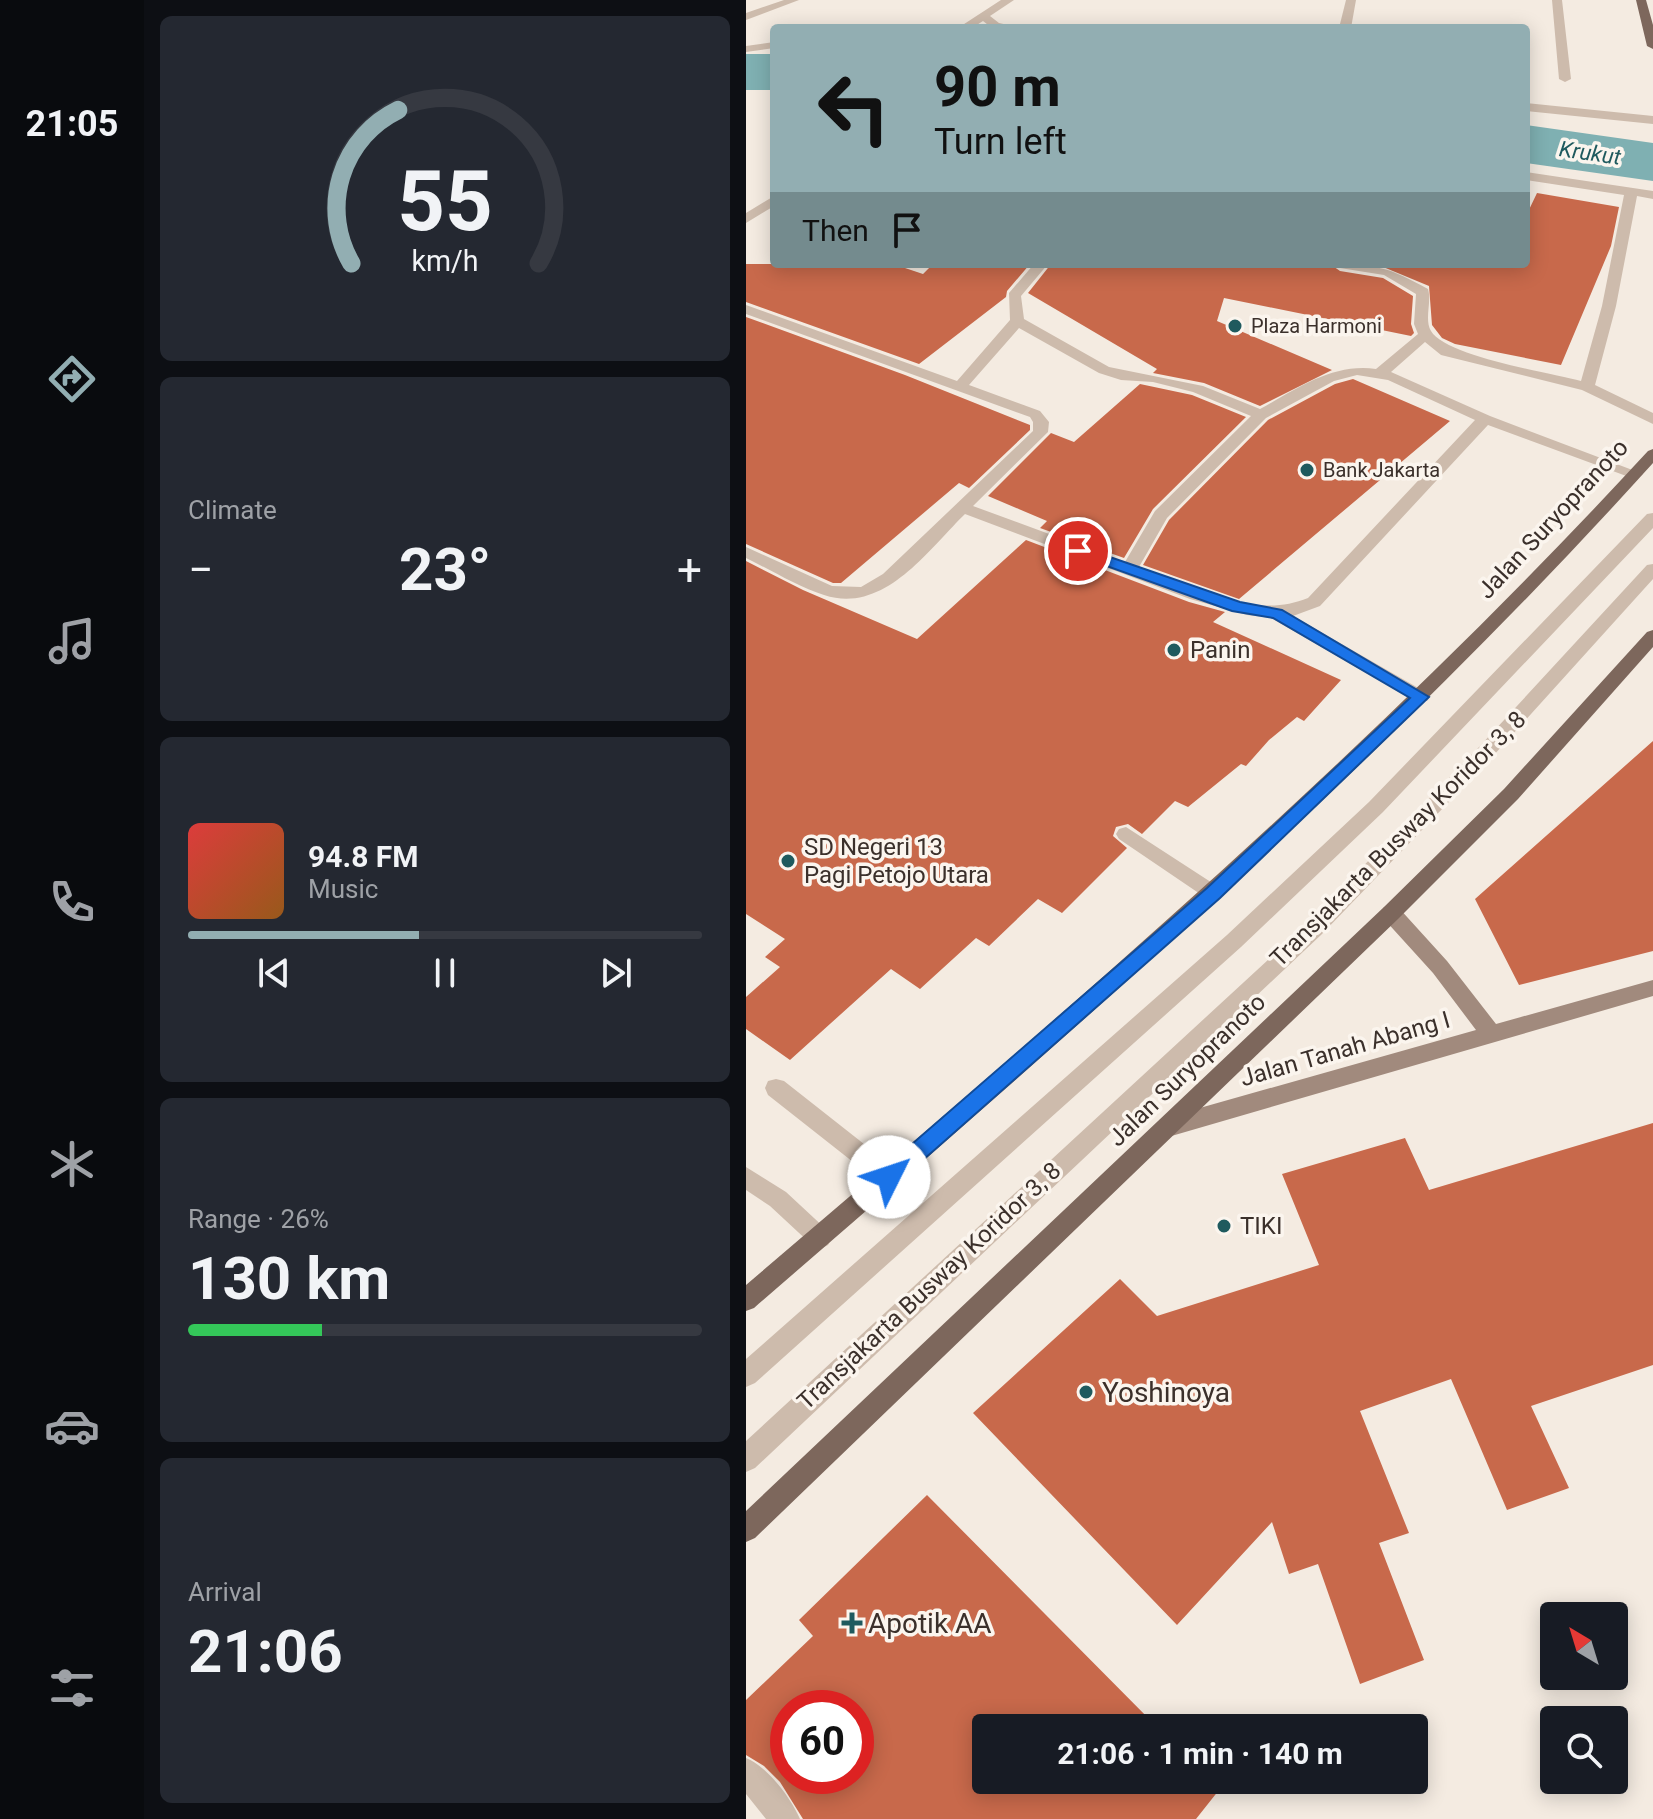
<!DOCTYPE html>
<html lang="en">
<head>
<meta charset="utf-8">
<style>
  :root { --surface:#171b24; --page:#242831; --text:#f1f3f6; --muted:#9ea1a6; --line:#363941; --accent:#92aeb2 }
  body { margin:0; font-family:Roboto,sans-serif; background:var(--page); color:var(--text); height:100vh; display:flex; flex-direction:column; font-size:30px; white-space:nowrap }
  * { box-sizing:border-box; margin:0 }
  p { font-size:26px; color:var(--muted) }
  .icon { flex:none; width:44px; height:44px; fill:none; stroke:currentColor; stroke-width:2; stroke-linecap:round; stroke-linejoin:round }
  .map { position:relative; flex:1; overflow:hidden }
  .side { display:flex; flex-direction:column; gap:16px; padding:16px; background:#0d0f14; width:602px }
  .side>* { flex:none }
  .guide { position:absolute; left:24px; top:24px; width:760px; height:244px; border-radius:8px; box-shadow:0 4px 20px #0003; background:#92aeb2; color:#111; overflow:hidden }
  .needle { width:52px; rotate:322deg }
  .tools { position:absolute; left:794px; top:1602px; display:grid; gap:16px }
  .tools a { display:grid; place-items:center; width:88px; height:88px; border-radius:8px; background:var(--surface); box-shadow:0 4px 20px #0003; font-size:40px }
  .speed { position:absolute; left:24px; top:1690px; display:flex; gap:16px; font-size:40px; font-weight:700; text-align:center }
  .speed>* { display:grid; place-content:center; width:104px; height:104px; border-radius:50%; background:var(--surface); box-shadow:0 4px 20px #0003; line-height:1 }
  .speed .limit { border:12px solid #d22; background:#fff; color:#111 }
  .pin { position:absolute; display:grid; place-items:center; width:68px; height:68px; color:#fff; margin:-34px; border:4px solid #fff; border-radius:50%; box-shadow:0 2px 8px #0007 }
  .me { position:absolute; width:88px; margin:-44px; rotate:49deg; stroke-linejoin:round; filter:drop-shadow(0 0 6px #0008) }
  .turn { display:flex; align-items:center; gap:28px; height:168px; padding:0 32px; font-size:36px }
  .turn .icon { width:104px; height:104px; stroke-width:2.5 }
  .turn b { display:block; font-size:56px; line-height:68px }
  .then { display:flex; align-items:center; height:76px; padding:0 32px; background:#0003; gap:16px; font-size:30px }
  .big { font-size:60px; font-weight:700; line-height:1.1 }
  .side .widget { flex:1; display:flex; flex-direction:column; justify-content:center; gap:12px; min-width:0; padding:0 28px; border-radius:12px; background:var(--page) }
  .side .dial { align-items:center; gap:0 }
  .dial svg { height:208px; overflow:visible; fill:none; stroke:var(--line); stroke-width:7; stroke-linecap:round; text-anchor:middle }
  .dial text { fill:var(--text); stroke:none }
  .song { display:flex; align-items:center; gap:24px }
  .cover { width:96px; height:96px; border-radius:12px; background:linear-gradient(135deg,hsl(0 70% 55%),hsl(30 70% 35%)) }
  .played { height:8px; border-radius:4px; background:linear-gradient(90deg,var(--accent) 45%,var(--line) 45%) }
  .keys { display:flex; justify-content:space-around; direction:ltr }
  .heat { display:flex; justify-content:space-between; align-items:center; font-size:44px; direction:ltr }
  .charge { height:12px; border-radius:6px; background:linear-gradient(90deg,#34c759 26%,var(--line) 0) }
  .trip { position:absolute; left:226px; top:1714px; width:456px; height:80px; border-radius:8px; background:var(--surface); box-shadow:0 4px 20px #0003; font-weight:700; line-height:80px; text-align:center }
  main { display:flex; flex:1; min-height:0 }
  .tabs { display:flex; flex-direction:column; width:144px; justify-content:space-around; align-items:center; background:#090b0e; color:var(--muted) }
  .tabs .icon { width:56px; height:56px }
  .tabs .active { color:var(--accent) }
  .tabs b { font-size:36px; color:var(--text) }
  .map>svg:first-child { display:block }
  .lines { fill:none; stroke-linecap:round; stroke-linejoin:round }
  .river { fill:#7fb0b2; fill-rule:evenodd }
  .building { fill:#c8694b; fill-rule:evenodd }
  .lane { fill:#cdbbac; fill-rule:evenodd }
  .street { fill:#cdbbac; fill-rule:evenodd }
  .secondary { fill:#a18a7d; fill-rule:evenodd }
  .primary { fill:#7d675c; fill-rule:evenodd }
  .route { fill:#1a73e8; stroke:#114b97; stroke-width:2 }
  .poi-dot { fill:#1f5a5e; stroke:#fbf5ee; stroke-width:3 }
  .labels { text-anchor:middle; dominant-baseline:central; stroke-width:7; stroke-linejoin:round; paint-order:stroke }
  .far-poi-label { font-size:20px; fill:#3b302b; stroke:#fbf5ee; text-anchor:start }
  .far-water-label { font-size:22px; font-style:italic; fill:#1f5a5e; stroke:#fbf5ee }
  .street-label { font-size:24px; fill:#3b302b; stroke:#fbf5ee }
  .poi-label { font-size:24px; fill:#3b302b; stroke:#fbf5ee; text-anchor:start }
  .near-poi-label { font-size:28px; fill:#3b302b; stroke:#fbf5ee; text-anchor:start }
</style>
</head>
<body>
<main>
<nav class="tabs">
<b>21:05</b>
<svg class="icon active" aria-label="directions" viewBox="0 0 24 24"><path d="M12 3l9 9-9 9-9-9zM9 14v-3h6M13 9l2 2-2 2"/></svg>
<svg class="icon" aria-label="music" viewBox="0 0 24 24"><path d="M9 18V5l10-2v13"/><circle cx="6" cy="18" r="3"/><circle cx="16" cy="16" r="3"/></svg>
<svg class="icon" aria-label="phone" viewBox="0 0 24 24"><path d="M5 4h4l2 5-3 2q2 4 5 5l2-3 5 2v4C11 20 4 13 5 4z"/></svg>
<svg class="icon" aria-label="climate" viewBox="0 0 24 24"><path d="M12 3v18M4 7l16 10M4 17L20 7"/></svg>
<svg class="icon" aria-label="car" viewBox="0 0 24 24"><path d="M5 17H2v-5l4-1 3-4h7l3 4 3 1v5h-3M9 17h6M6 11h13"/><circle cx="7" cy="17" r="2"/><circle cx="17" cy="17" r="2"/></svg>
<svg class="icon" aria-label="filters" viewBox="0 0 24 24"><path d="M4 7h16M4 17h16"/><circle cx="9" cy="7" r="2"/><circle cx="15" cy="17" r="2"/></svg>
</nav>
<section class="side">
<div class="widget dial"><svg viewBox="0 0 100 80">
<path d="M14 69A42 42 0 1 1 86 69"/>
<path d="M14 69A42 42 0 0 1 32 10" stroke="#92aeb2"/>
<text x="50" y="56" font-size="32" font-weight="700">55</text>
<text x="50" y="72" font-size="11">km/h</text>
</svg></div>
<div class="widget"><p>Climate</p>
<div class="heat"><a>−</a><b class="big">23°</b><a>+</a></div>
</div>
<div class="widget">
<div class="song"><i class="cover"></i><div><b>94.8 FM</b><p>Music</p></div></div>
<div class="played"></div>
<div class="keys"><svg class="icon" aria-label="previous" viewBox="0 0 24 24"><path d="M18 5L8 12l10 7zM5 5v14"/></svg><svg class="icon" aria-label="pause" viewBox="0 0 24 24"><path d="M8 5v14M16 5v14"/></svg><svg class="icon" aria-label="next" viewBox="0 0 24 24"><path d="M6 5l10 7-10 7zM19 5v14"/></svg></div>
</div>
<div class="widget"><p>Range · 26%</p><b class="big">130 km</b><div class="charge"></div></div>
<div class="widget"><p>Arrival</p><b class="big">21:06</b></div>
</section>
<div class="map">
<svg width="907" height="1819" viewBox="0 0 907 1819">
  <rect width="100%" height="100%" fill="#f4ebe1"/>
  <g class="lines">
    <path class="river" d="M 0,54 L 28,54 L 28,90 L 0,90 Z
      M 780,125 L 907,143 L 907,181 L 780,163 Z"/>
  </g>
  <path class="building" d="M 791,193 L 873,207 L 865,246 L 815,365 L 709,344 L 696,338 L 686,325 L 683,286 L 630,264 L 780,264 L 780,216 Z
    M 0,264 L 147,264 L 177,274 L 187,264 L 284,264 L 261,291 L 260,297 L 173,364 L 0,302 Z
    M 305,264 L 584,264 L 594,271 L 637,278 L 667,296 L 665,324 L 668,333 L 665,336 L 478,298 L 471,321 L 586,370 L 514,406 L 458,383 L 407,373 L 411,369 L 282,293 Z
    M 0,317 L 159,375 L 284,425 L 284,430 L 223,488 L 213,483 L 95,583 L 87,583 L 0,544 Z
    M 607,379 L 704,421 L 493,599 L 397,565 L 423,520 L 522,420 L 589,384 Z
    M 394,384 L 446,395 L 500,417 L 407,509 L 378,558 L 294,528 L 301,521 L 242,496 L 305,433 L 328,442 Z
    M 280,540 L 443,602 L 479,612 L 467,622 L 595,680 L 558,721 L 551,717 L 523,740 L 500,766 L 495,764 L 442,807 L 429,801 L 396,834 L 382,824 L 370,827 L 367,836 L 381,848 L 316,913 L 292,899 L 243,946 L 230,938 L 174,989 L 145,969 L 44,1060 L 0,1029 L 0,997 L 34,967 L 19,957 L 39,939 L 0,914 L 0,561 L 57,590 L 171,639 Z
    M 907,741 L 907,951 L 773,985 L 729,899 Z
    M 907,1123 L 907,1365 L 785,1406 L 823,1488 L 761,1510 L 705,1379 L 614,1411 L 663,1533 L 633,1543 L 678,1660 L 614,1684 L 572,1564 L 543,1574 L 526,1522 L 431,1625 L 227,1413 L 374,1279 L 411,1316 L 573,1265 L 536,1174 L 659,1138 L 683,1190 Z
    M 181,1495 L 412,1728 L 240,1728 L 240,1780 L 464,1780 L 473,1790 L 450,1819 L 57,1819 L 34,1782 L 18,1766 L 0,1755 L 0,1700 L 67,1636 L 53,1620 ZM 42,1708 L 110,1708 L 110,1776 L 42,1776 Z"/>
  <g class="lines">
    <path class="lane" d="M 38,0 L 53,0 L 0,20 L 0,13 Z
      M 255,0 L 268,0 L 244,16 L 253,23 L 276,28 L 246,28 L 237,21 L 226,28 L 212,28 Z
      M 600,0 L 610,0 L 605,28 L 593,28 Z
      M 806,0 L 816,0 L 825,79 L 819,82 L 813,79 Z
      M 780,172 L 907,191 L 907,199 L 891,196 L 870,306 L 849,385 L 907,413 L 907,424 L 836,390 L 695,355 L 679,342 L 645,372 L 744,416 L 897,474 L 889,479 L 883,477 L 742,425 L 574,606 L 547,616 L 681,693 L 684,697 L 681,701 L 669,701 L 525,618 L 501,615 L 444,599 L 219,514 C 182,550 138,615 78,595 C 52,587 25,570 0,558 L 0,547 L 86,586 L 115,587 L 137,574 L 287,431 L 287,422 L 284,417 L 0,314 L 0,305 L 211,381 L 264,320 L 263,293 L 288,264 L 302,264 L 275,296 L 278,319 L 363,367 L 457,386 L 514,409 C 551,389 586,363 630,369 L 672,334 L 668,324 L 670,294 L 638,275 L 594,268 L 587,264 C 631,264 644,268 682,289 C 686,302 678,319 685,331 C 699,356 804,373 835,381 L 856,306 L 878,195 L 780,180 ZM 273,328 L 353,373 L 375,380 L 407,382 L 447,392 L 505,416 L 409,511 L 379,562 L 227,506 L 302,432 L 303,422 L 294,411 L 223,385 ZM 611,375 L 642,380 L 729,420 L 562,598 C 506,621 445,586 393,567 L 421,518 L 520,418 L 588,381 Z
      M 907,513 L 907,528 L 637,812 L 495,947 L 9,1383 L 0,1387 L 0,1359 L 481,935 L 623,802 L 901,514 Z
      M 907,564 L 907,579 L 747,756 L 576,934 L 9,1468 L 0,1472 L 0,1441 L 562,923 L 734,746 L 901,565 Z
      M 380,827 L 474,888 L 477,893 L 474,898 L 460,898 L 373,839 L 370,834 L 373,829 Z
      M 30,1079 L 38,1081 L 151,1170 L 154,1177 L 151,1184 L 143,1187 L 135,1184 L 22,1095 L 19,1088 L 22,1081 Z"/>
    <path class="street" d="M 28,42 L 28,48 L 0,52 L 0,46 Z
      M 780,103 L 907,116 L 907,124 L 780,111 Z
      M 28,196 L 28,206 L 0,223 L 0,213 Z
      M 0,1167 L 40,1192 L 82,1231 L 86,1238 L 82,1245 L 74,1249 L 66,1245 L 24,1206 L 0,1190 Z
      M 0,1758 C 21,1766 45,1798 54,1819 L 20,1819 L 0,1794 Z"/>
    <path class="secondary" d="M 645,905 L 652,907 L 701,961 L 750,1024 L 907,980 L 907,996 L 422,1137 L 414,1134 L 411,1127 L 414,1120 L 422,1117 L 730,1030 L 687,973 L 638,919 L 635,913 L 638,907 Z"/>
    <path class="primary" d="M 890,0 L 900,0 L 907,25 L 907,49 L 901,46 Z
      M 907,449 L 907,463 C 631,769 319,1038 8,1308 L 0,1311 L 0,1285 C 312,1019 624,753 902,451 Z
      M 907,630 L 907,647 L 772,799 L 652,919 L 9,1538 L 0,1542 L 0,1511 L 638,907 L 758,789 L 901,632 Z"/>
  </g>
  <path class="route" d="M 332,546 L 494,602 L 536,610 L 683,697 L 474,898 L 151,1183 L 143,1186 L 136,1183 L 133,1177 L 136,1170 L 461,888 L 664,698 L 527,618 L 486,611 L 327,554 L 325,551 Z"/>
  <g class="poi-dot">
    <circle cx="489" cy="326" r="8"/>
    <circle cx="561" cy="470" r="8"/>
    <circle cx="428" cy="650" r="8"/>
    <circle cx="42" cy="861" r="8"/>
    <circle cx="478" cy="1226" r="8"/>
    <circle cx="340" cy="1392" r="8"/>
    <path d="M102 1611h8v8h8v8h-8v8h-8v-8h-8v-8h8z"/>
  </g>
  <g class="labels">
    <g class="far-poi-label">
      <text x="505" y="326">Plaza Harmoni</text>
      <text x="577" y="470">Bank Jakarta</text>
    </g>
    <g class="far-water-label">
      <text transform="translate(844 153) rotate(8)">Krukut</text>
    </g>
    <g class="street-label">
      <text transform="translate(807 519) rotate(-47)">Jalan Suryopranoto</text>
      <text transform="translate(652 839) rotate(-45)">Transjakarta Busway Koridor 3, 8</text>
      <text transform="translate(599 1049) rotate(-16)">Jalan Tanah Abang I</text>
      <text transform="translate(441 1070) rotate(-44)">Jalan Suryopranoto</text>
      <text transform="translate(183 1286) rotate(-43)">Transjakarta Busway Koridor 3, 8</text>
    </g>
    <g class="poi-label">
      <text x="444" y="650">Panin</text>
      <text x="58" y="847">SD Negeri 13<tspan x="58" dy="28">Pagi Petojo Utara</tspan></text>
      <text x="494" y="1226">TIKI</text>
    </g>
    <g class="near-poi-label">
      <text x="356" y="1392">Yoshinoya</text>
      <text x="122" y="1623">Apotik AA</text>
    </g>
  </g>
</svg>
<div class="tools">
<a><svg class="needle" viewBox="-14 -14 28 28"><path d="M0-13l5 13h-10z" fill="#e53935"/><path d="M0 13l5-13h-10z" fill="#9ea1a6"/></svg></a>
<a><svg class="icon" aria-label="search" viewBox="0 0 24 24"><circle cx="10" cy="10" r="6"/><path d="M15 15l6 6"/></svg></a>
</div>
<div class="speed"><div class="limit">60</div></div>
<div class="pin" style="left:332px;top:551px;background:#d93025"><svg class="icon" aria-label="arrive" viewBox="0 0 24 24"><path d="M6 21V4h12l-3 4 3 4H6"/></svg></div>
<svg class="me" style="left:143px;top:1177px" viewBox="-20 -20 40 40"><circle r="19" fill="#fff"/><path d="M0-13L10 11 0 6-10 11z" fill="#1a73e8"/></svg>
<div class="trip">21:06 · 1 min · 140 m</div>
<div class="guide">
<div class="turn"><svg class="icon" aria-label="left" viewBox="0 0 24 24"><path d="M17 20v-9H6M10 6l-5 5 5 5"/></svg><div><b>90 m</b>Turn left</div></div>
<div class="then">Then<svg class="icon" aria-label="arrive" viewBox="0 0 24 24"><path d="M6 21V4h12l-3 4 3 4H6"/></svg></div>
</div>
</div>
</main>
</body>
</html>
